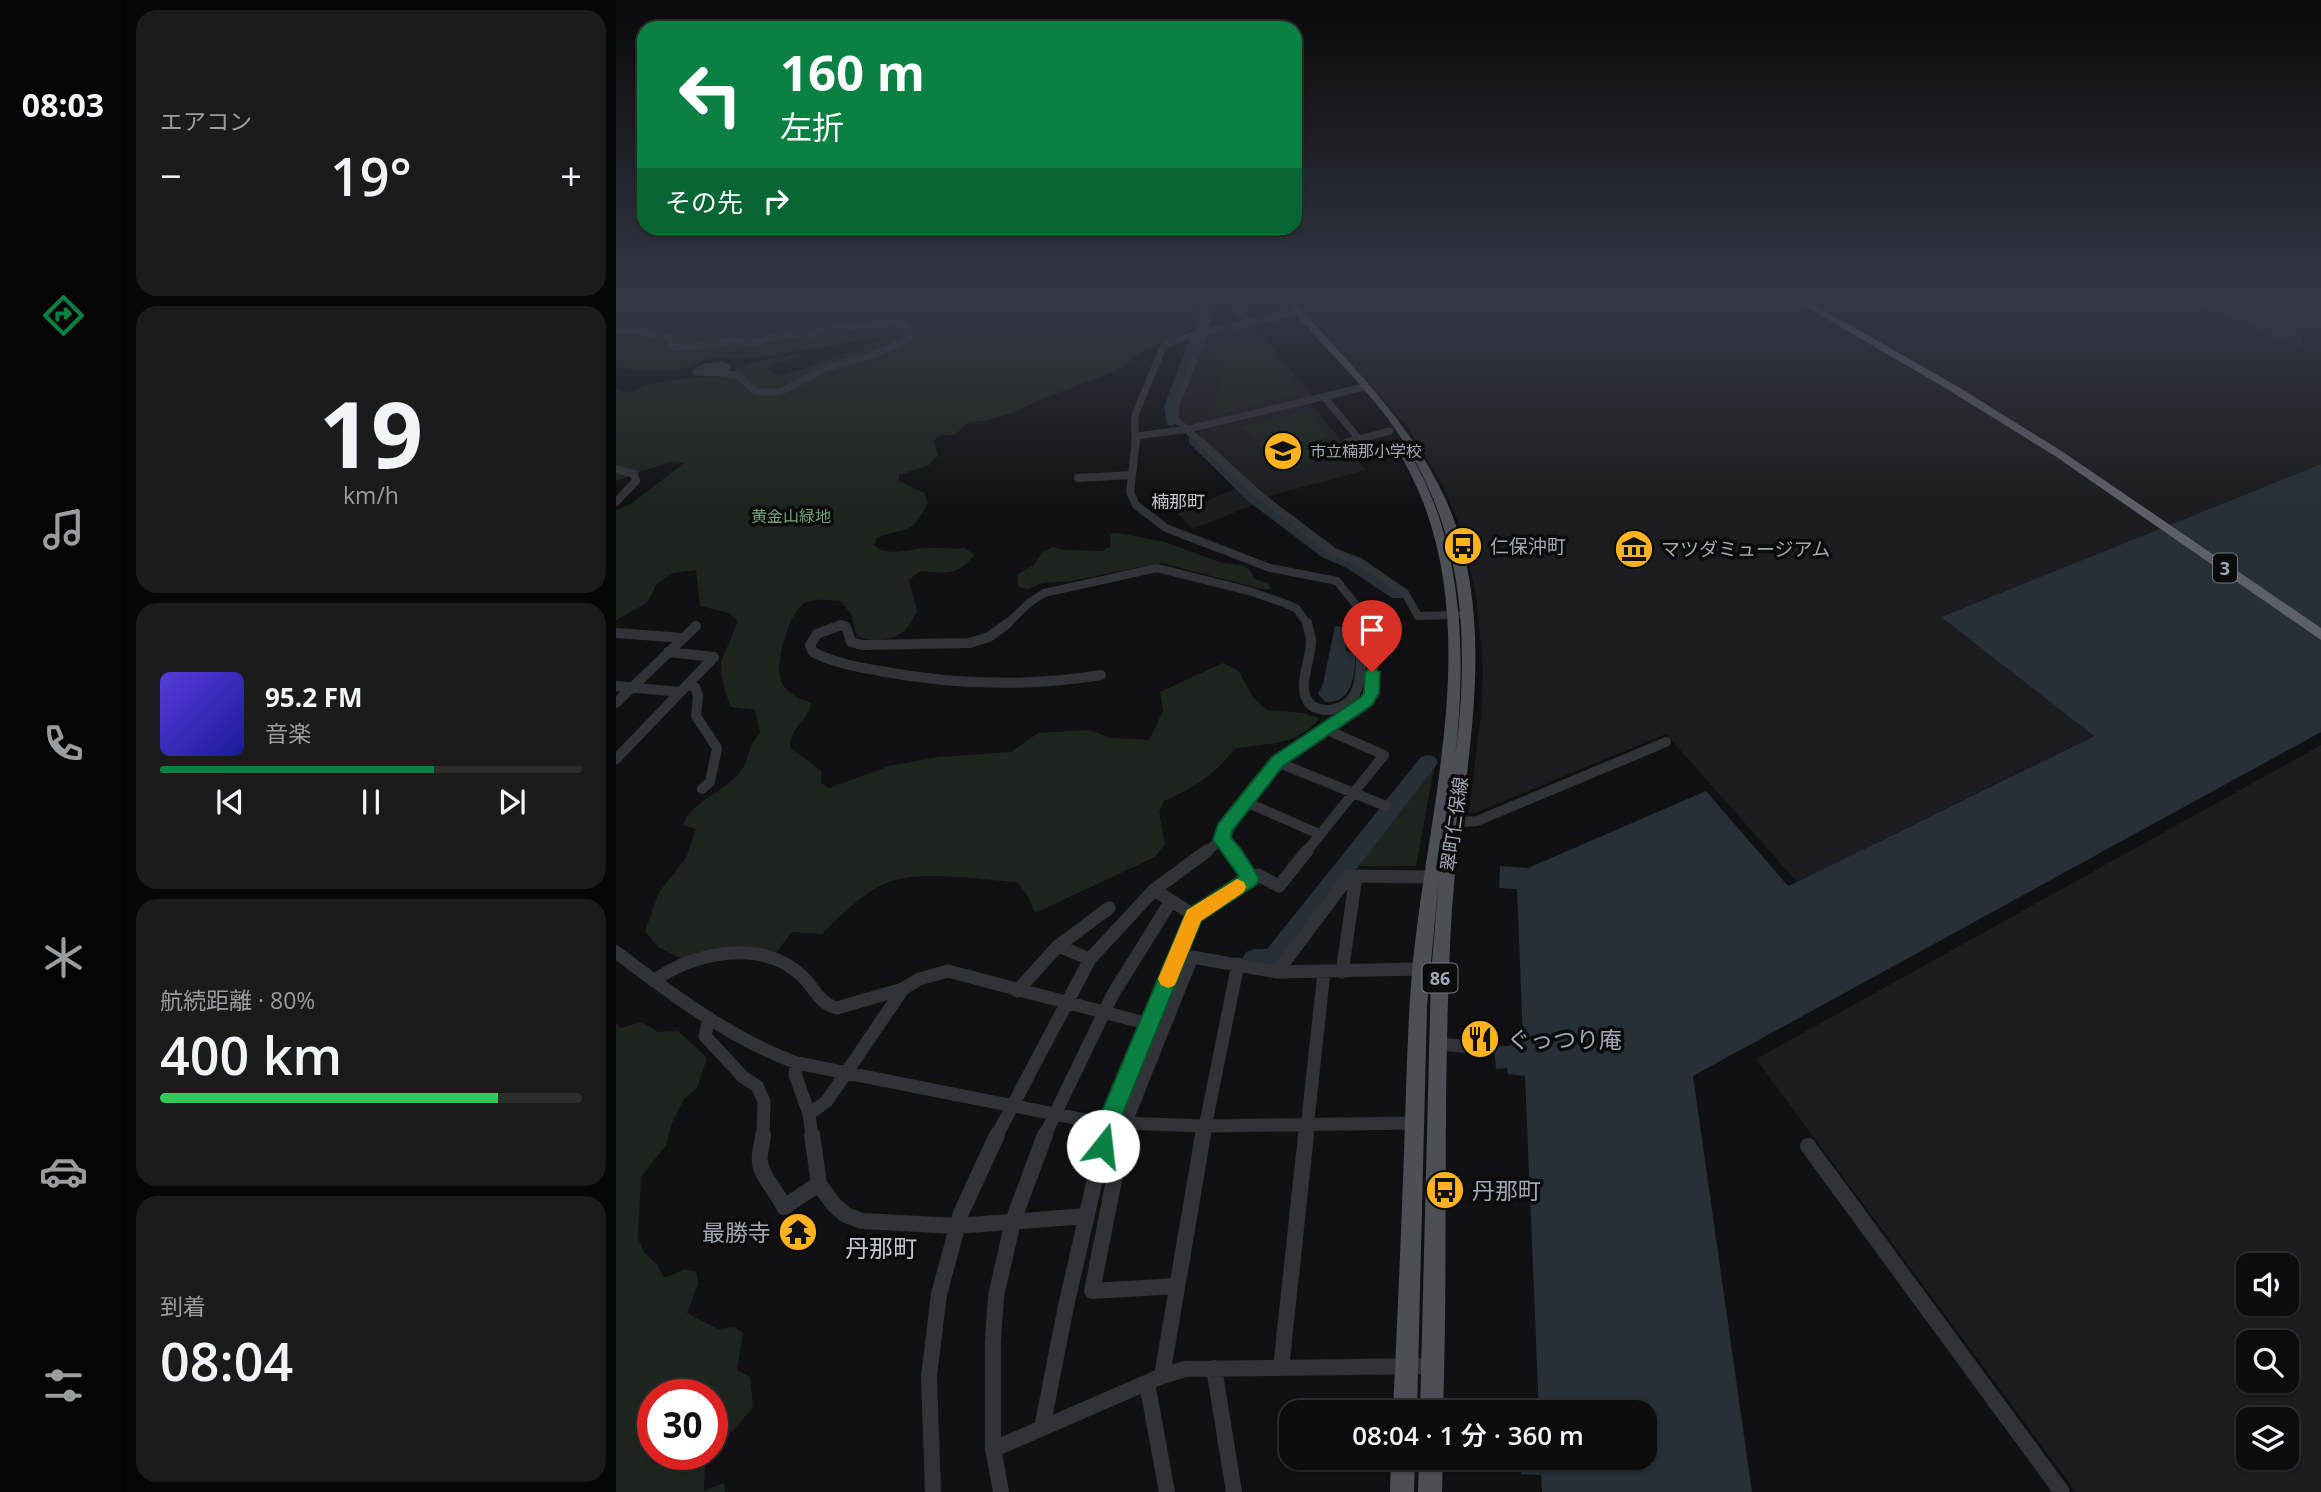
<!DOCTYPE html>
<html lang="ja">
<head>
<meta charset="utf-8">
<style>
  :root { --surface:#0d0d0e; --page:#1b1b1c; --text:#f1f3f6; --muted:#9a9c9e; --line:#2d2d2e; --accent:#0b8043 }
  body { margin:0; font-family:"Open Sans","Noto Sans JP",sans-serif; background:var(--page); color:var(--text); height:100vh; display:flex; flex-direction:column; font-size:26px; white-space:nowrap }
  * { box-sizing:border-box; margin:0 }
  p { font-size:23px; color:var(--muted) }
  .icon { flex:none; width:38px; height:38px; fill:none; stroke:currentColor; stroke-width:2; stroke-linecap:round; stroke-linejoin:round }
  .map { position:relative; flex:1; overflow:hidden }
  .sheet { display:flex; flex-direction:column; gap:10px; padding:10px; background:#070708; width:490px }
  .sheet>* { flex:none }
  .banner { position:absolute; left:21px; top:21px; width:665px; height:214px; border-radius:21px; box-shadow:0 2px 5px #0004,0 0 0 2px var(--line); background:#0b8043; color:#fff; overflow:hidden }
  .tools { position:absolute; left:1620px; top:1253px; display:grid; gap:14px }
  .tools a { display:grid; place-items:center; width:63px; height:63px; border-radius:14px; background:var(--surface); box-shadow:0 2px 5px #0004,0 0 0 2px var(--line); font-size:35px }
  .speed { position:absolute; left:21px; top:1379px; display:flex; gap:14px; font-size:35px; font-weight:700; text-align:center }
  .speed>* { display:grid; place-content:center; width:91px; height:91px; border-radius:50%; background:var(--surface); box-shadow:0 2px 5px #0004,0 0 0 2px var(--line); line-height:1 }
  .speed .limit { border:10px solid #d22; background:#fff; color:#111 }
  .pin { position:absolute; display:grid; place-items:center; width:60px; height:60px; color:#fff; margin:-72px -30px; border-radius:50% 50% 50% 0; rotate:-45deg; box-shadow:0 0 7px #0007 }
  .pin .icon { rotate:45deg }
  .me { position:absolute; width:77px; margin:-38px; rotate:16deg; stroke-linejoin:round; filter:drop-shadow(0 0 5px #0008) }
  .turn { display:flex; align-items:center; gap:24px; height:147px; padding:0 28px; font-size:32px }
  .turn .icon { width:91px; height:91px; stroke-width:2.5 }
  .turn b { display:block; font-size:49px; line-height:60px }
  .then { display:flex; align-items:center; height:66px; padding:0 28px; background:#0003; gap:14px; font-size:26px }
  .big { font-size:52px; font-weight:600; line-height:1.1 }
  .sheet .tile { flex:1; display:flex; flex-direction:column; justify-content:center; gap:10px; min-width:0; padding:0 24px; border-radius:21px; background:var(--page) }
  .sheet .dial { align-items:center; gap:0 }
  .dial b { font-size:91px; line-height:1 }
  .song { display:flex; align-items:center; gap:21px }
  .cover { width:84px; height:84px; border-radius:10px; background:linear-gradient(135deg,hsl(250 70% 55%),hsl(240 70% 35%)) }
  .played { height:7px; border-radius:4px; background:linear-gradient(90deg,var(--accent) 65%,var(--line) 65%) }
  .keys { display:flex; justify-content:space-around; direction:ltr }
  .heat { display:flex; justify-content:space-between; align-items:center; font-size:38px; direction:ltr }
  .charge { height:10px; border-radius:5px; background:linear-gradient(90deg,#34c759 80%,var(--line) 0) }
  .trip { position:absolute; left:663px; top:1400px; width:378px; height:70px; border-radius:21px; background:var(--surface); box-shadow:0 2px 5px #0004,0 0 0 2px var(--line); font-weight:600; line-height:70px; text-align:center }
  main { display:flex; flex:1; min-height:0 }
  .tabs { display:flex; flex-direction:column; width:126px; justify-content:space-around; align-items:center; background:#050506; color:var(--muted) }
  .tabs .icon { width:49px; height:49px }
  .tabs .selected { color:var(--accent) }
  .tabs b { font-size:32px; color:var(--text) }
  .map>svg:first-child { display:block }
  .built { fill:#1d1d20; fill-rule:evenodd }
  .green { fill:#1d251e }
  .water { fill:#272f37 }
  .lines { fill:none; stroke-linecap:round; stroke-linejoin:round }
  .river { fill:#272f37; fill-rule:evenodd }
  .minor-far4 { stroke:#323338; stroke-width:7 }
  .minor-far3 { stroke:#323338; stroke-width:8 }
  .minor-far2 { stroke:#323338; stroke-width:10 }
  .minor-far1 { stroke:#323338; stroke-width:13 }
  .minor { stroke:#323338; stroke-width:16 }
  .major { fill:#4d4f57; fill-rule:evenodd }
  .highway { fill:#5d6069; fill-rule:evenodd }
  .route { fill:#0b8043; stroke:#07532c; stroke-width:2 }
  .slow { fill:#f59e0b }
  .labels { text-anchor:middle; dominant-baseline:central; stroke-width:7; stroke-linejoin:round; paint-order:stroke }
  .far-poi-label { font-size:16px; fill:#a1a7b4; stroke:#0c0c0d; text-anchor:start }
  .far-park-label { font-size:16px; fill:#77a17a; stroke:#0c0c0d }
  .far-neighbourhood-label { font-size:18px; fill:#c2c6d0; stroke:#0c0c0d }
  .shield { fill:#0c0c0d; stroke:#747882; stroke-width:2 }
  .shield-label { font-size:18px; font-weight:bold; fill:#a1a7b4 }
  .poi-label { font-size:19px; fill:#a1a7b4; stroke:#0c0c0d; text-anchor:start }
  .street-label { font-size:19px; fill:#a1a7b4; stroke:#0c0c0d }
  .near-poi-label { font-size:23px; fill:#a1a7b4; stroke:#0c0c0d; text-anchor:start }
  .near-neighbourhood-label { font-size:24px; fill:#c2c6d0; stroke:#0c0c0d }
</style>
</head>
<body>
<main>
<nav class="tabs">
<b>08:03</b>
<svg class="icon selected" aria-label="directions" viewBox="0 0 24 24"><path d="M12 3l9 9-9 9-9-9zM9 14v-3h6M13 9l2 2-2 2"/></svg>
<svg class="icon" aria-label="music" viewBox="0 0 24 24"><path d="M9 18V5l10-2v13"/><circle cx="6" cy="18" r="3"/><circle cx="16" cy="16" r="3"/></svg>
<svg class="icon" aria-label="phone" viewBox="0 0 24 24"><path d="M5 4h4l2 5-3 2q2 4 5 5l2-3 5 2v4C11 20 4 13 5 4z"/></svg>
<svg class="icon" aria-label="climate" viewBox="0 0 24 24"><path d="M12 3v18M4 7l16 10M4 17L20 7"/></svg>
<svg class="icon" aria-label="car" viewBox="0 0 24 24"><path d="M5 17H2v-5l4-1 3-4h7l3 4 3 1v5h-3M9 17h6M6 11h13"/><circle cx="7" cy="17" r="2"/><circle cx="17" cy="17" r="2"/></svg>
<svg class="icon" aria-label="filters" viewBox="0 0 24 24"><path d="M4 7h16M4 17h16"/><circle cx="9" cy="7" r="2"/><circle cx="15" cy="17" r="2"/></svg>
</nav>
<section class="sheet">
<div class="tile"><p>エアコン</p>
<div class="heat"><a>−</a><b class="big">19°</b><a>+</a></div>
</div>
<div class="tile dial"><b>19</b><p>km/h</p></div>
<div class="tile">
<div class="song"><i class="cover"></i><div><b>95.2 FM</b><p>音楽</p></div></div>
<div class="played"></div>
<div class="keys"><svg class="icon" aria-label="previous" viewBox="0 0 24 24"><path d="M18 5L8 12l10 7zM5 5v14"/></svg><svg class="icon" aria-label="pause" viewBox="0 0 24 24"><path d="M8 5v14M16 5v14"/></svg><svg class="icon" aria-label="next" viewBox="0 0 24 24"><path d="M6 5l10 7-10 7zM19 5v14"/></svg></div>
</div>
<div class="tile"><p>航続距離 · 80%</p><b class="big">400 km</b><div class="charge"></div></div>
<div class="tile"><p>到着</p><b class="big">08:04</b></div>
</section>
<div class="map">
<svg width="1705" height="1492" viewBox="0 0 1705 1492">
  <rect width="100%" height="100%" fill="#111113"/>
  <path class="built" d="M 674,295 L 1558,295 L 1685,348 L 1686,333 L 1705,336 L 1705,464 L 1325,617 L 1479,735 L 1181,882 L 1050,734 L 859,813 L 853,812 L 865,714 L 867,669 L 861,601 L 845,528 L 825,482 L 791,426 Z
    M 637,323 L 697,397 L 572,426 L 564,420 L 563,406 L 590,333 Z
    M 694,403 L 750,470 L 650,497 L 580,432 Z
    M 622,488 L 637,505 L 577,529 L 561,513 Z
    M 1705,745 L 1705,1492 L 1460,1492 L 1140,1059 ZM 1671,1265 L 1671,1304 L 1633,1304 L 1633,1265 ZM 1671,1342 L 1671,1381 L 1633,1381 L 1633,1342 ZM 1671,1419 L 1671,1458 L 1633,1458 L 1633,1419 Z"/>
  <path class="green" d="M 0,295 L 575,295 L 589,302 L 581,327 L 528,351 L 500,371 L 421,401 L 402,411 L 373,420 L 351,423 L 339,435 L 325,435 L 317,441 L 322,455 L 313,465 L 283,475 L 283,481 L 308,493 L 312,502 C 296,536 292,526 261,538 L 258,545 C 273,559 297,547 314,548 C 326,548 337,549 349,548 L 358,555 C 343,576 327,573 304,571 L 293,580 L 301,611 C 297,617 294,626 289,630 C 278,641 254,642 241,636 L 235,614 L 225,601 C 214,601 197,597 187,604 C 172,616 159,663 165,681 C 170,694 183,698 195,703 C 193,722 175,723 174,747 L 205,771 L 205,783 L 213,788 L 273,766 L 323,757 L 395,752 L 422,733 L 474,730 L 494,738 L 533,740 L 547,711 L 544,692 L 607,663 L 623,671 L 636,696 L 651,710 L 687,713 L 703,718 C 685,745 649,744 619,748 C 601,773 577,789 548,801 L 543,812 L 549,844 L 539,857 L 419,913 L 412,896 L 401,882 C 364,880 305,869 270,883 C 249,891 222,918 206,934 L 176,932 L 159,954 L 67,959 L 42,947 L 29,931 L 43,892 L 70,858 L 80,829 L 67,825 C 77,800 108,792 124,772 C 134,760 130,748 144,733 L 139,710 L 115,707 C 110,694 104,677 105,663 C 106,656 119,633 121,621 L 113,613 L 84,606 L 80,570 L 56,573 L 40,585 L 31,603 L 0,620 L 0,510 L 15,504 L 68,463 L 53,462 L 0,481 L 0,387 L 2,390 L 13,392 L 39,383 L 84,377 L 102,378 L 137,362 L 185,353 L 184,357 L 153,365 L 152,368 L 157,373 L 168,375 L 245,348 L 265,337 L 154,356 L 118,359 L 100,357 L 58,371 L 21,371 L 0,367 Z
    M 648,343 L 684,390 L 679,396 L 596,416 L 607,366 L 596,366 L 599,354 Z
    M 692,410 L 713,437 L 703,440 L 712,453 L 696,457 L 699,463 L 668,472 L 625,427 Z
    M 502,533 L 549,542 L 606,563 L 626,565 L 633,569 L 639,579 L 653,584 L 655,589 L 650,590 L 545,563 L 455,581 L 426,583 L 412,589 L 402,587 L 402,574 L 418,565 L 426,552 L 437,547 L 450,550 L 486,551 L 495,546 L 494,534 Z
    M 816,763 L 819,763 L 800,866 L 745,866 L 741,863 Z
    M 26,1022 L 42,1032 L 62,1031 L 91,1058 L 81,1088 L 68,1099 L 56,1123 L 50,1145 L 25,1177 L 22,1238 L 28,1252 L 41,1265 L 48,1278 L 69,1269 L 80,1272 L 82,1284 L 71,1313 L 102,1329 L 119,1327 L 127,1333 L 121,1370 L 134,1377 L 137,1407 L 117,1431 L 96,1444 L 96,1395 L 37,1395 L 37,1454 L 89,1454 L 88,1491 L 108,1483 L 109,1492 L 0,1492 L 0,1023 L 4,1028 Z"/>
  <path class="water" d="M 1559,295 L 1705,295 L 1705,336 L 1686,333 L 1686,348 Z
    M 1705,464 L 1705,732 L 1077,1076 L 1136,1492 L 926,1492 L 925,1475 L 905,1474 L 905,1458 L 1029,1458 L 1029,1412 L 923,1412 L 909,1076 L 892,1074 L 891,1068 L 880,1069 L 878,1046 L 894,1046 L 894,1040 L 907,1039 L 901,889 L 883,888 L 884,866 L 912,868 L 1090,791 L 1172,886 L 1181,882 L 1478,736 L 1325,617 Z
    M 719,626 L 737,628 L 729,642 L 730,651 L 740,654 C 738,675 737,704 709,702 L 702,694 L 707,684 Z"/>
  <g class="lines">
    <path class="river" d="M 590,295 L 601,295 L 593,305 L 590,329 L 560,406 L 563,422 L 556,426 L 551,425 L 548,406 L 578,329 L 582,304 Z
      M 578,436 L 583,437 L 643,496 L 718,551 L 743,562 L 788,590 L 790,594 L 788,598 L 776,598 L 731,568 L 706,557 L 633,502 L 573,443 L 573,437 Z
      M 812,755 L 819,757 L 822,762 L 819,767 L 665,967 L 657,970 L 630,966 L 626,959 L 630,952 L 638,949 L 651,949 L 805,757 Z"/>
    <path class="minor-far4" d="M 576,295 L 596,300 L 619,295
      M 611,297 L 633,322
      M 0,331 L 13,330 L 53,337 L 57,347 L 69,348 L 117,340 L 136,343 L 170,334 L 186,336 L 216,328 L 278,323 C 289,324 293,326 294,338 L 255,356 L 212,367 L 164,392 L 140,392 L 123,376 L 104,373
      M 104,365 L 111,367 L 104,373 L 80,372 L 88,367 Z
      M 708,397 L 743,439
      M 520,436 L 573,429 L 748,387
      M 519,442 L 519,415 L 548,345 L 580,334 L 681,312
      M 585,442 L 560,420 L 560,406 L 589,331 L 596,300 L 601,295
      M 733,442 L 774,431"/>
    <path class="minor-far3" d="M 520,440 L 514,492 L 520,505 L 550,528 L 654,568 L 721,581 L 756,625
      M 583,440 L 644,496 L 718,552 L 744,562 L 789,593 L 802,616 L 841,615
      M 730,443 L 739,440
      M 0,469 L 18,474 L 20,481 L 0,502
      M 462,478 L 515,475
      M 390,625 L 413,603 L 428,593 L 541,568 L 633,591 L 668,603 L 681,609 L 692,625"/>
    <path class="minor-far2" d="M 392,623 L 373,637 L 354,643 L 246,645 L 235,642 L 230,627 L 225,625 L 201,634 L 194,645 L 197,652 C 218,663 242,667 264,671 C 338,685 411,687 485,675
      M 691,623 C 692,628 694,634 695,639 C 696,656 683,682 690,698 C 694,707 703,710 713,710 C 752,706 744,662 745,634 L 758,629
      M 1,633 L 67,638
      M 71,685 L 79,687 L 82,696 L 80,716 L 101,748 L 94,782 L 86,789
      M 0,686 L 64,692
      M 0,703 L 80,626
      M 0,759 L 98,657 L 52,652
      M 661,762 L 770,806
      M 630,802 L 703,834
      M 831,823 L 861,821 L 1050,742
      M 606,840 L 618,852
      M 589,852 L 606,840 L 608,828 C 625,805 640,778 663,760 C 694,736 731,725 756,693 L 758,629 L 755,623
      M 690,852 L 768,755 L 711,730"/>
    <path class="minor-far1" d="M 616,851 L 634,878
      M 538,890 L 578,915
      M 442,946 L 474,959
      M 0,952 C 55,994 115,1039 181,1063 L 479,1122 L 589,1126 L 802,1123
      M 661,972 L 733,876 L 813,877
      M 726,972 L 740,876
      M 38,981 C 76,952 147,938 186,976 C 198,987 203,1004 221,1008 L 287,989 L 303,979 L 332,971 L 533,1024
      M 401,991 L 442,946 L 493,908
      M 93,1018 L 89,1036 L 127,1077 L 141,1086 L 148,1101 L 147,1137
      M 823,1044 L 856,1047
      M 181,1063 L 179,1074 L 193,1114 L 196,1137
      M 193,1114 L 211,1101 L 287,989
      M 380,1137 L 474,959 L 538,890 L 591,851
      M 428,1137 L 497,994 L 555,901
      M 489,1137 L 492,1123 L 578,915 L 642,875 L 663,886 L 691,851
      M 506,1137 L 509,1124 L 576,957 L 661,972 L 805,969
      M 587,1137 L 622,964
      M 690,1137 L 708,972"/>
    <path class="minor" d="M 147,1135 C 147,1144 142,1154 144,1163 C 146,1177 162,1193 168,1207 L 203,1184
      M 196,1135 L 203,1184 L 218,1205 L 230,1215 L 246,1221 L 341,1226 L 470,1216
      M 507,1135 L 476,1291 L 561,1286
      M 1192,1146 L 1446,1492
      M 598,1368 L 618,1492
      M 665,1368 L 690,1135
      M 546,1376 L 587,1135
      M 531,1383 L 551,1492
      M 426,1428 L 449,1311 L 489,1135
      M 378,1449 L 546,1376 L 569,1369 L 817,1366
      M 317,1492 L 313,1376 L 323,1294 L 345,1213 L 381,1135
      M 385,1492 L 377,1448 L 377,1342 L 380,1296 L 397,1221 L 429,1135"/>
    <path class="major" d="M 663,295 L 672,295 C 730,360 794,420 830,500 C 878,609 856,731 842,845 C 837,888 834,931 833,974 C 827,1120 832,1266 827,1412 L 804,1412 L 815,975 L 823,876 L 811,1006 L 801,1412 L 777,1412 C 781,1326 785,1239 788,1153 C 790,1097 791,1040 795,984 C 808,808 881,609 779,446 L 780,444 L 788,444 C 848,536 851,653 839,759 C 855,634 848,518 769,415 C 737,373 697,336 663,295 Z
      M 775,1458 L 799,1458 L 798,1492 L 774,1492 Z
      M 803,1458 L 827,1458 L 826,1492 L 802,1492 Z"/>
    <path class="highway" d="M 1170,295 L 1181,295 L 1339,385 L 1447,452 L 1705,628 L 1705,640 L 1439,456 L 1331,389 Z"/>
  </g>
  <linearGradient id="sky" x2="0" y2="1"><stop stop-color="#09090a"/><stop offset="0.59" stop-color="#323844"/><stop offset="1" stop-color="#323844" stop-opacity="0"/></linearGradient>
  <rect width="1705" height="504" fill="url(#sky)"/>
  <path class="route" d="M 756,667 L 764,672 L 763,693 L 756,705 L 667,766 L 616,831 L 615,838 L 625,849 L 643,878 L 641,884 L 585,921 L 503,1123 L 494,1154 L 487,1157 L 479,1154 L 476,1146 L 481,1123 L 571,910 L 623,876 L 597,840 L 602,824 L 656,757 L 745,697 L 748,693 L 749,672 Z"/>
  <path class="slow" d="M 621,879 L 628,882 L 630,887 L 628,892 L 585,921 L 559,985 L 552,988 L 545,985 L 542,979 L 571,910 Z"/>
  <defs>
    <g id="school-disc" transform="scale(2.0125)"><circle r="9.5" fill="#fcb31f" stroke="#0c0c0d"/><path d="M0-5L7-2L0 1L-7-2ZM-4 1L0 2.5L4 1V4Q0 6-4 4Z" fill="#111"/></g>
    <g id="bus-disc" transform="scale(2.0125)"><circle r="9.5" fill="#fcb31f" stroke="#0c0c0d"/><path d="M-5-6H5V4H4V6H2V4H-2V6H-4V4H-5ZM-3.5-4V0h7V-4ZM-3.5 1.2v1.5H-2V1.2ZM2 1.2v1.5H3.5V1.2Z" fill="#111"/></g>
    <g id="museum-disc" transform="scale(2.0125)"><circle r="9.5" fill="#fcb31f" stroke="#0c0c0d"/><path d="M0-6L6-3V-2H-6V-3ZM-5-1h2V3h-2ZM-1-1h2V3h-2ZM3-1h2V3H3ZM-6 4H6V6H-6Z" fill="#111"/></g>
    <g id="restaurant-disc" transform="scale(2.0125)"><circle r="9.5" fill="#fcb31f" stroke="#0c0c0d"/><path d="M-5-6h1v4h1v-4h1v4h1v-4h1v5L-1.5 .5V6h-2V.5L-5-1ZM5-6V6H3V1.5H1.5Q1.5-4 5-6Z" fill="#111"/></g>
    <g id="temple-disc" transform="scale(2.0125)"><circle r="9.5" fill="#fcb31f" stroke="#0c0c0d"/><path d="M0-6L5-2H3V0L6.5 2.5H4V6H1.5V3h-3V6H-4V2.5H-6.5L-3 0V-2H-5Z" fill="#111"/></g>
  </defs>
  <g fill-rule="evenodd">
    <use href="#school-disc" x="667" y="451"/>
    <use href="#bus-disc" x="847" y="546"/>
    <use href="#museum-disc" x="1018" y="549"/>
    <use href="#restaurant-disc" x="864" y="1039"/>
    <use href="#bus-disc" x="829" y="1190"/>
    <use href="#temple-disc" x="182" y="1232"/>
  </g>
  <g class="labels">
    <g class="far-poi-label">
      <text x="694" y="451">市立楠那小学校</text>
    </g>
    <g class="far-park-label">
      <text x="175" y="516">黄金山緑地</text>
    </g>
    <g class="far-neighbourhood-label">
      <text x="562" y="501">楠那町</text>
    </g>
    <g class="shield">
      <rect x="1597" y="553.5" width="24" height="29" rx="5"/>
      <rect x="806.5" y="963.5" width="35" height="29" rx="5"/>
    </g>
    <g class="shield-label">
      <text x="1609" y="568">3</text>
      <text x="824" y="978">86</text>
    </g>
    <g class="poi-label">
      <text x="874" y="546">仁保沖町</text>
      <text x="1045" y="549">マツダミュージアム</text>
    </g>
    <g class="street-label">
      <text transform="translate(838 824) rotate(-82)">翠町仁保線</text>
    </g>
    <g class="near-poi-label">
      <text x="891" y="1039">ぐっつり庵</text>
      <text x="856" y="1190">丹那町</text>
      <text x="155" y="1232" text-anchor="end">最勝寺</text>
    </g>
    <g class="near-neighbourhood-label">
      <text x="265" y="1247">丹那町</text>
    </g>
  </g>
</svg>
<div class="tools">
<a><svg class="icon" aria-label="sound" viewBox="0 0 24 24"><path d="M4 9h4l5-4v14l-5-4H4zM17 9q2 3 0 6"/></svg></a>
<a><svg class="icon" aria-label="search" viewBox="0 0 24 24"><circle cx="10" cy="10" r="6"/><path d="M15 15l6 6"/></svg></a>
<a><svg class="icon" aria-label="layers" viewBox="0 0 24 24"><path d="M12 4l9 5-9 5-9-5zM3 14l9 5 9-5"/></svg></a>
</div>
<div class="speed"><div class="limit">30</div></div>
<div class="pin" style="left:756px;top:672px;background:#d93025"><svg class="icon" aria-label="arrive" viewBox="0 0 24 24"><path d="M6 21V4h12l-3 4 3 4H6"/></svg></div>
<svg class="me" style="left:487px;top:1146px" viewBox="-20 -20 40 40"><circle r="19" fill="#fff"/><path d="M0-13L10 11 0 6-10 11z" fill="#0b8043"/></svg>
<div class="trip">08:04 · 1 分 · 360 m</div>
<div class="banner">
<div class="turn"><svg class="icon" aria-label="left" viewBox="0 0 24 24"><path d="M17 20v-9H6M10 6l-5 5 5 5"/></svg><div><b>160 m</b>左折</div></div>
<div class="then">その先<svg class="icon" aria-label="right" viewBox="0 0 24 24"><path d="M7 20v-9h11M14 6l5 5-5 5"/></svg></div>
</div>
</div>
</main>
</body>
</html>
